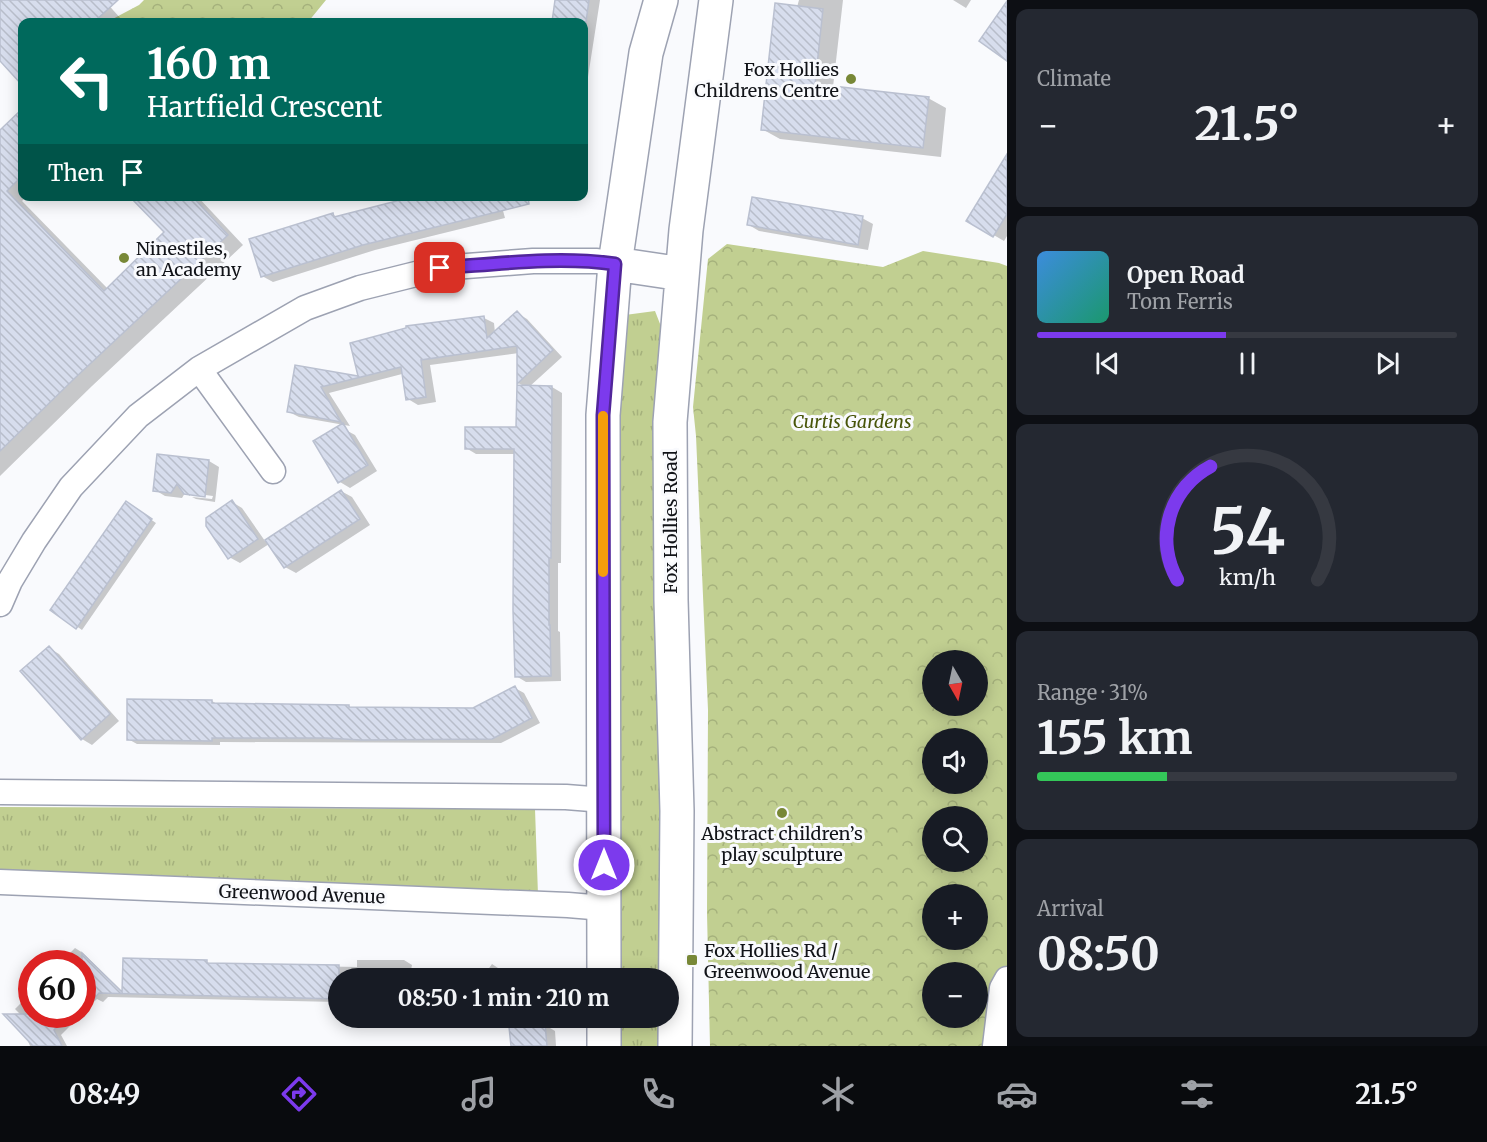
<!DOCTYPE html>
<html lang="en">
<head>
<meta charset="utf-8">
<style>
  :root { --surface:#171b24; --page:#242831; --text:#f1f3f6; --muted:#9ea1a6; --line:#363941; --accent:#7c3aed }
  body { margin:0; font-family:Merriweather,serif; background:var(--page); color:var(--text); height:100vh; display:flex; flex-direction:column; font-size:22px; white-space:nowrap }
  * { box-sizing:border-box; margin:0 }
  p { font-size:20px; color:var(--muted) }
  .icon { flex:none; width:33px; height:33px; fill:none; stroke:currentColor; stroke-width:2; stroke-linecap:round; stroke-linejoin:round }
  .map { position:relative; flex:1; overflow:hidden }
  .sheet { display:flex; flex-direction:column; gap:9px; padding:9px; background:#0d0f14; width:480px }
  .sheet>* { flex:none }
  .hud { position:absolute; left:18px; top:18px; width:570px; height:183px; border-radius:12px; box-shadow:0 3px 15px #0003; background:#00695c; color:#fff; overflow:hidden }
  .needle { width:39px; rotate:171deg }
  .tools { position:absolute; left:922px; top:650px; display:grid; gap:12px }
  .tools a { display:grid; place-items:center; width:66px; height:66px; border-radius:50%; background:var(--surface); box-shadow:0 3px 15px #0003; font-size:30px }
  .speed { position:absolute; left:18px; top:950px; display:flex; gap:12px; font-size:30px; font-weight:700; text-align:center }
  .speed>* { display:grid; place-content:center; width:78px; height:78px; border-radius:50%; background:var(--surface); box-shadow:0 3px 15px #0003; line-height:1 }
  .speed .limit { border:9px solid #d22; background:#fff; color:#111 }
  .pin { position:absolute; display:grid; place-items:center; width:51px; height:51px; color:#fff; margin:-26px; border-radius:12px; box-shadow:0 3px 9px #0006 }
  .me { position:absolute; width:66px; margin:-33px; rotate:0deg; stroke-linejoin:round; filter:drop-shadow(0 0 4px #0008) }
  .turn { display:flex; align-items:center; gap:21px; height:126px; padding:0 30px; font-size:27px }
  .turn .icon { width:78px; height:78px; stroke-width:2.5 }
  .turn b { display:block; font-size:42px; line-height:51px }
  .then { display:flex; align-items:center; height:57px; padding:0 30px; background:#0003; gap:12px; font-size:22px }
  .big { font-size:45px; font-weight:700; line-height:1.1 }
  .sheet .widget { flex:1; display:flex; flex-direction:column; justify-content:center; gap:9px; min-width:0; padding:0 21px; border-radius:12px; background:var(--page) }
  .sheet .dial { align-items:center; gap:0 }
  .dial svg { height:156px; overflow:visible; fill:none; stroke:var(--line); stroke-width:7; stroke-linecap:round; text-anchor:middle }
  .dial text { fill:var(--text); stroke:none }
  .song { display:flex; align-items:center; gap:18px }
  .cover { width:72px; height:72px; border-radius:9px; background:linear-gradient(135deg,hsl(210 70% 55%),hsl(160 70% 35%)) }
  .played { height:6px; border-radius:3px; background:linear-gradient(90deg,var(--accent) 45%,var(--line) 45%) }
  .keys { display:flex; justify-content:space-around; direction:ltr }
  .heat { display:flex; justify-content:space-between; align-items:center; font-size:33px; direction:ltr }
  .charge { height:9px; border-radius:4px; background:linear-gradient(90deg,#34c759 31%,var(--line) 0) }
  .trip { position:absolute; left:328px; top:968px; width:351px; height:60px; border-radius:30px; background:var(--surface); box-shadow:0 3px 15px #0003; font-weight:700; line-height:60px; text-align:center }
  .dock { display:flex; height:96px; justify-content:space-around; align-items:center; background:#090b0e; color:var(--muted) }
  .dock .icon { width:42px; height:42px }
  .dock .selected { color:var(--accent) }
  .dock b { font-size:27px; color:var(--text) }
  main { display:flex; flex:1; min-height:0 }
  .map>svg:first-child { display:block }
  .grass { fill:url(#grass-tufts) }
  .park { fill:url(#park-crowns); fill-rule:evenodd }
  .shadow { fill:#0003 }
  .building { fill:url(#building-back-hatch); stroke:#bac0d0; stroke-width:1.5 }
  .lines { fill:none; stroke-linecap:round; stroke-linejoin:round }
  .street-casing { stroke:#9da2b2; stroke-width:27 }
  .primary-casing { stroke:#9da2b2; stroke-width:36 }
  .street { stroke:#fff; stroke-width:24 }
  .primary { stroke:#fff; stroke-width:33 }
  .route-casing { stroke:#51269a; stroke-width:15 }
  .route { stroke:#7c3aed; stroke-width:10 }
  .slow { stroke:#f59e0b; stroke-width:10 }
  .poi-dot { fill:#788837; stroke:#f9fafd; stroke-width:2 }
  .labels { text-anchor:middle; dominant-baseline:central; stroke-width:6; stroke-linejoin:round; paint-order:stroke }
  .poi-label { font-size:18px; fill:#111318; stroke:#f9fafd; text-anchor:start }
  .park-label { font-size:18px; font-style:italic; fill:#48550a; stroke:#f9fafd }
  .street-label { font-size:18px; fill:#111318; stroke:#f9fafd }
</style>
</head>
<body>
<main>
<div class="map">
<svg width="1007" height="1046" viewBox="0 0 1007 1046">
  <defs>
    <pattern id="grass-tufts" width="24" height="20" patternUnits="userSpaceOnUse" patternTransform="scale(1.5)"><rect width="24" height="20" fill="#c1cf91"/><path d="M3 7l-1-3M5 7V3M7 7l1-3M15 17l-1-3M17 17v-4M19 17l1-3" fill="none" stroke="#a5b17c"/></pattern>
    <pattern id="park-crowns" width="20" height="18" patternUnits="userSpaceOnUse" patternTransform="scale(1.5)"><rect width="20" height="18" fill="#c1cf91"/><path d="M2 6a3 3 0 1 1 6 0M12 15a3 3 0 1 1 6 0" fill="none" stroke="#a5b17c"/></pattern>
    <pattern id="building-back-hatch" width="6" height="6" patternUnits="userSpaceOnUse" patternTransform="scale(1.5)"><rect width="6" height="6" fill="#d7dded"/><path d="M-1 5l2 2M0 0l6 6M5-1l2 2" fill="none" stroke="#b8bdca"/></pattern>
  </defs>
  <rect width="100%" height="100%" fill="#f9fafd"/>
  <path class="grass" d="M 655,311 L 662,329 L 655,423 L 662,978 L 617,978 L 616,409 L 625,315 Z
    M 0,807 L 535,809 L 538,895 L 0,872 Z
    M 617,1017 L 662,1017 L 663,1046 L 617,1046 Z"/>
  <path class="park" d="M 144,0 L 326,0 L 308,22 L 107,22 L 139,5 Z
    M 727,244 L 883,267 L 923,251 L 999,263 L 1007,266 L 1007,966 L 999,973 L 984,1046 L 710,1046 L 707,913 L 708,710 L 696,436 L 693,407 L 708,259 ZM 933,660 L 978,660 L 978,705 L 933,705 ZM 933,738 L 978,738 L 978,783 L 933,783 ZM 933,816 L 978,816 L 978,861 L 933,861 ZM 933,894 L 978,894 L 978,939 L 933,939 ZM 933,972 L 978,972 L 978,1017 L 933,1017 Z"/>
  <path class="shadow" d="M 0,0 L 104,0 L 122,20 L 120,22 L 22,22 L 22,83 L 0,59 Z
    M 556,0 L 600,0 L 588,77 L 584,86 L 584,22 L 557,22 L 561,14 Z
    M 799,0 L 843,0 L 833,87 L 928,98 L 946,108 L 941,157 L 780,139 L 762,129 Z
    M 953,0 L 971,0 L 966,8 Z
    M 22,111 L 22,196 L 27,196 L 22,201 L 108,289 L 166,232 L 131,196 L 197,196 L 243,245 L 92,386 L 0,476 L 0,132 Z
    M 1007,157 L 1007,236 L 1004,241 L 968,220 Z
    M 499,196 L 505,218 L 375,250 L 273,282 L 262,276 L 332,214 L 339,218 Z
    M 862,218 L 873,224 L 868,250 L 759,231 L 749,225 Z
    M 517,313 L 527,319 L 562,357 L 529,387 L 552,387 L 562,393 L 561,563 L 558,563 L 558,631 L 560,632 L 561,681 L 526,682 L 516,676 L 516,454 L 476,454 L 466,448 L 518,428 L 526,387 L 518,383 L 519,353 L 430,365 L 436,402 L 418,405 L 408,399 L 402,374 L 329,393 L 350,426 L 299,417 L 289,412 L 296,367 L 360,378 L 351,344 L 484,318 L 494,323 L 495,333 Z
    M 344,429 L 355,435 L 377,471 L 350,488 L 340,482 Z
    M 209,461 L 219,467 L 215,502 L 196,499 L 192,497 L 212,499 L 213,496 L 190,493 L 190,496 L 185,493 L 182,498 L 165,496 L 155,490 Z
    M 341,491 L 352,497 L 370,525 L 296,573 L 285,567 L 269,544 L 240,563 L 229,557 L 232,502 L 242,508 L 265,541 Z
    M 131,506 L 156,523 L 82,630 L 52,609 Z
    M 49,648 L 59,654 L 119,721 L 92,745 L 82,739 Z
    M 515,688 L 524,693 L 540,723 L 501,743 L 220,742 L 220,745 L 137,744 L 128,739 L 212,701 L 217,704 L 349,706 L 353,709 L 473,710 Z
    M 75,948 L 83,953 L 123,992 L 124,960 L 207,962 L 211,964 L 357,967 L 357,960 L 404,960 L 412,965 L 411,970 L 487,971 L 492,964 L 513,978 L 339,978 L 339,1002 L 108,997 L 103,1002 L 97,999 L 82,1013 L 82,963 L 60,963 Z
    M 32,992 L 32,1014 L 82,1014 L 61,1035 L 67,1046 L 30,1046 L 26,1036 L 20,1014 L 15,1009 Z
    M 545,1025 L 555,1031 L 556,1046 L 512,1046 Z"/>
  <path class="building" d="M 0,0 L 118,0 L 94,22 L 22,22 L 22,85 L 0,61 Z
    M 555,0 L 589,0 L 586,22 L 552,22 Z
    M 1007,1 L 1007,61 L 979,41 Z
    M 775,3 L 823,9 L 815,84 L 929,97 L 923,148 L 761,130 Z
    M 22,109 L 22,176 L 7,191 L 104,291 L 164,232 L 129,196 L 192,196 L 228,235 L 76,377 L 0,451 L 0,130 Z
    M 1007,154 L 1007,214 L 993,237 L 966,221 Z
    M 416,196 L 528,196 L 529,204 L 363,245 L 261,277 L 249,239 L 333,213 L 334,217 Z
    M 752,197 L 863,216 L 858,245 L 747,225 Z
    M 517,311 L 553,350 L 517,384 L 517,346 L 421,360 L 426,397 L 406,400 L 401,367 L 321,387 L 341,422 L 287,412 L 295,365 L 358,376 L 350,343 L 406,328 L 406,326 L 484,316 L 487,338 Z
    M 517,385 L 552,386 L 551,558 L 549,558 L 549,625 L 550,625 L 551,676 L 515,677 L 513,610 L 514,449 L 465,449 L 465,427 L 516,427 Z
    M 343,423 L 368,465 L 338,483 L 313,441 Z
    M 157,454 L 209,460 L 205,497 L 184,494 L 177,484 L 171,493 L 153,491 Z
    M 341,490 L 360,519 L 284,568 L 265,540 Z
    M 232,500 L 258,539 L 228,559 L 206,526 L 206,518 Z
    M 126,501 L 152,519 L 76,629 L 50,610 Z
    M 49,646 L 110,714 L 81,740 L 20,671 Z
    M 515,686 L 532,718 L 492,739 L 361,740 L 327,738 L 212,738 L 212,741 L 127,740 L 127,699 L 212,700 L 212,703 L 349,705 L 349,707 L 473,708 Z
    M 82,953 L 122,992 L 123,958 L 207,960 L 207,963 L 339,965 L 339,999 L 99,993 L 94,999 L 82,988 Z
    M 3,1014 L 70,1014 L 54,1030 L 62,1046 L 33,1046 Z
    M 545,1023 L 547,1046 L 511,1046 L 509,1027 Z"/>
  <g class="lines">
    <g class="street-casing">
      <path id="street" d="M 199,369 L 273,471
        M 0,604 L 10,581 L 34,541 L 71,487 L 138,416 L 199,369 L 305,308 L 360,288 L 440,268 L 533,261 L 597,261 L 615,264
        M 0,792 L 566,797 L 604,800
        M 0,882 L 568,905 L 604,908
        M 995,1046 L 1002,988 L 1007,979"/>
    </g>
    <g class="primary-casing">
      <path id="primary" d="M 615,264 L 682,274
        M 604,978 L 603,415 L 615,264 L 646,53 L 661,0
        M 604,1046 L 604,1017
        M 675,1046 L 677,811 L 671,600 L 670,422 L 686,230 L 716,0"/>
    </g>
    <use href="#street" class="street"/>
    <use href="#primary" class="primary"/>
  </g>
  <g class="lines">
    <g class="route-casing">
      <path id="route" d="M 440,268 C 498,264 558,256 615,264 L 603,415 L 604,865"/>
    </g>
    <use href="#route" class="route"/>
    <path class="slow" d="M 603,416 L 603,572"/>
  </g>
  <g class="poi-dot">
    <circle cx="851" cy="79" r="6"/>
    <circle cx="124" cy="258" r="6"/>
    <circle cx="782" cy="813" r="6"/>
    <rect x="686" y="954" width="12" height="12" rx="3"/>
  </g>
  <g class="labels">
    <g class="poi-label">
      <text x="839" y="69" text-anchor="end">Fox Hollies<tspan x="839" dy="21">Childrens Centre</tspan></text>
      <text x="136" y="248">Ninestiles,<tspan x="136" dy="21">an Academy</tspan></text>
      <text x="782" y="833" text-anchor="middle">Abstract children’s<tspan x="782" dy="21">play sculpture</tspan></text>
      <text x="704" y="950">Fox Hollies Rd /<tspan x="704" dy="21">Greenwood Avenue</tspan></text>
    </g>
    <g class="park-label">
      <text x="852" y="421">Curtis Gardens</text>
    </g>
    <g class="street-label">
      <text transform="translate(670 522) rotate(-90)">Fox Hollies Road</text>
      <text transform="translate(302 894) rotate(2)">Greenwood Avenue</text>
    </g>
  </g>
</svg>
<div class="tools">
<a><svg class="needle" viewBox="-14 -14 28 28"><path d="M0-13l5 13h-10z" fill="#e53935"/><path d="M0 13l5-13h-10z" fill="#9ea1a6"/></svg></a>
<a><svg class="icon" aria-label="sound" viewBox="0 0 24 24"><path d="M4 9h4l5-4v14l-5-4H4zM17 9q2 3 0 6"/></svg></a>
<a><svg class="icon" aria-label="search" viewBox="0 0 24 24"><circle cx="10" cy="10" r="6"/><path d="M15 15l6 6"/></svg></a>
<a>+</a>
<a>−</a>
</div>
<div class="speed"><div class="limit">60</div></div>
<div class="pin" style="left:440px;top:268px;background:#d93025"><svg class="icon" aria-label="arrive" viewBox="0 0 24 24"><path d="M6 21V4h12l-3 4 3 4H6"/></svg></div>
<svg class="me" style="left:604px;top:865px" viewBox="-20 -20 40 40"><circle r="17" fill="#7c3aed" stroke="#fff" stroke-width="3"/><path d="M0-11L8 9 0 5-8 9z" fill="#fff"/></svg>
<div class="trip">08:50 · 1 min · 210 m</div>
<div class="hud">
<div class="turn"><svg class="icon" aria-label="left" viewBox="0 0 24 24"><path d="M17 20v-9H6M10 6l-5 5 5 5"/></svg><div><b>160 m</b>Hartfield Crescent</div></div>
<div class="then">Then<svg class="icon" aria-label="arrive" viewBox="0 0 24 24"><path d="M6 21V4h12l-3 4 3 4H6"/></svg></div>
</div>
</div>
<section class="sheet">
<div class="widget"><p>Climate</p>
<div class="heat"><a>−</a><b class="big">21.5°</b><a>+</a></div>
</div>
<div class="widget">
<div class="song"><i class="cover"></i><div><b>Open Road</b><p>Tom Ferris</p></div></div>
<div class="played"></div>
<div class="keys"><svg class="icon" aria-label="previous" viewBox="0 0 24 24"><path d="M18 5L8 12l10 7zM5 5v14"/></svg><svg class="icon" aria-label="pause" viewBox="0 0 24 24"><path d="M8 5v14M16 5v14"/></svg><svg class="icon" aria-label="next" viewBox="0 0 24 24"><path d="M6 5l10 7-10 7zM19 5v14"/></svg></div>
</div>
<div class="widget dial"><svg viewBox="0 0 100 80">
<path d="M14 69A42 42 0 1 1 86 69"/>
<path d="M14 69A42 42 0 0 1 31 11" stroke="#7c3aed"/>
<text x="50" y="56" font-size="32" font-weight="700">54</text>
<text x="50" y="72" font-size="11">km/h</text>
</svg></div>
<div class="widget"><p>Range · 31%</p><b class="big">155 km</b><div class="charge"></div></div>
<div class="widget"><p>Arrival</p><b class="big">08:50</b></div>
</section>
</main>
<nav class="dock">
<b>08:49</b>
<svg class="icon selected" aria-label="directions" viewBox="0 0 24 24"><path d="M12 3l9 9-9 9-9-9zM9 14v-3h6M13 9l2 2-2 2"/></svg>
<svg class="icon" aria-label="music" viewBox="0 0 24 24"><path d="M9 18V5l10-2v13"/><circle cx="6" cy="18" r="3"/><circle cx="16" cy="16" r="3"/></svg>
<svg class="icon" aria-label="phone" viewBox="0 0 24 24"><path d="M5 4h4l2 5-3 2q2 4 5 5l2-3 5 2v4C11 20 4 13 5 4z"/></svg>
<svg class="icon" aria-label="climate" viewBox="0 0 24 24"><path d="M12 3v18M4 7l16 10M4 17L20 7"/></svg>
<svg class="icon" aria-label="car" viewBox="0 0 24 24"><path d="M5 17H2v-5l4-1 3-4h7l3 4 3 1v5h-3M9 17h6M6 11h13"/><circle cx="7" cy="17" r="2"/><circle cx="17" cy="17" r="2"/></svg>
<svg class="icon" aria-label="filters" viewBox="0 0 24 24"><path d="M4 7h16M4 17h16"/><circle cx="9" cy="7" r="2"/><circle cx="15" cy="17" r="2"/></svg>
<b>21.5°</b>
</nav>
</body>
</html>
